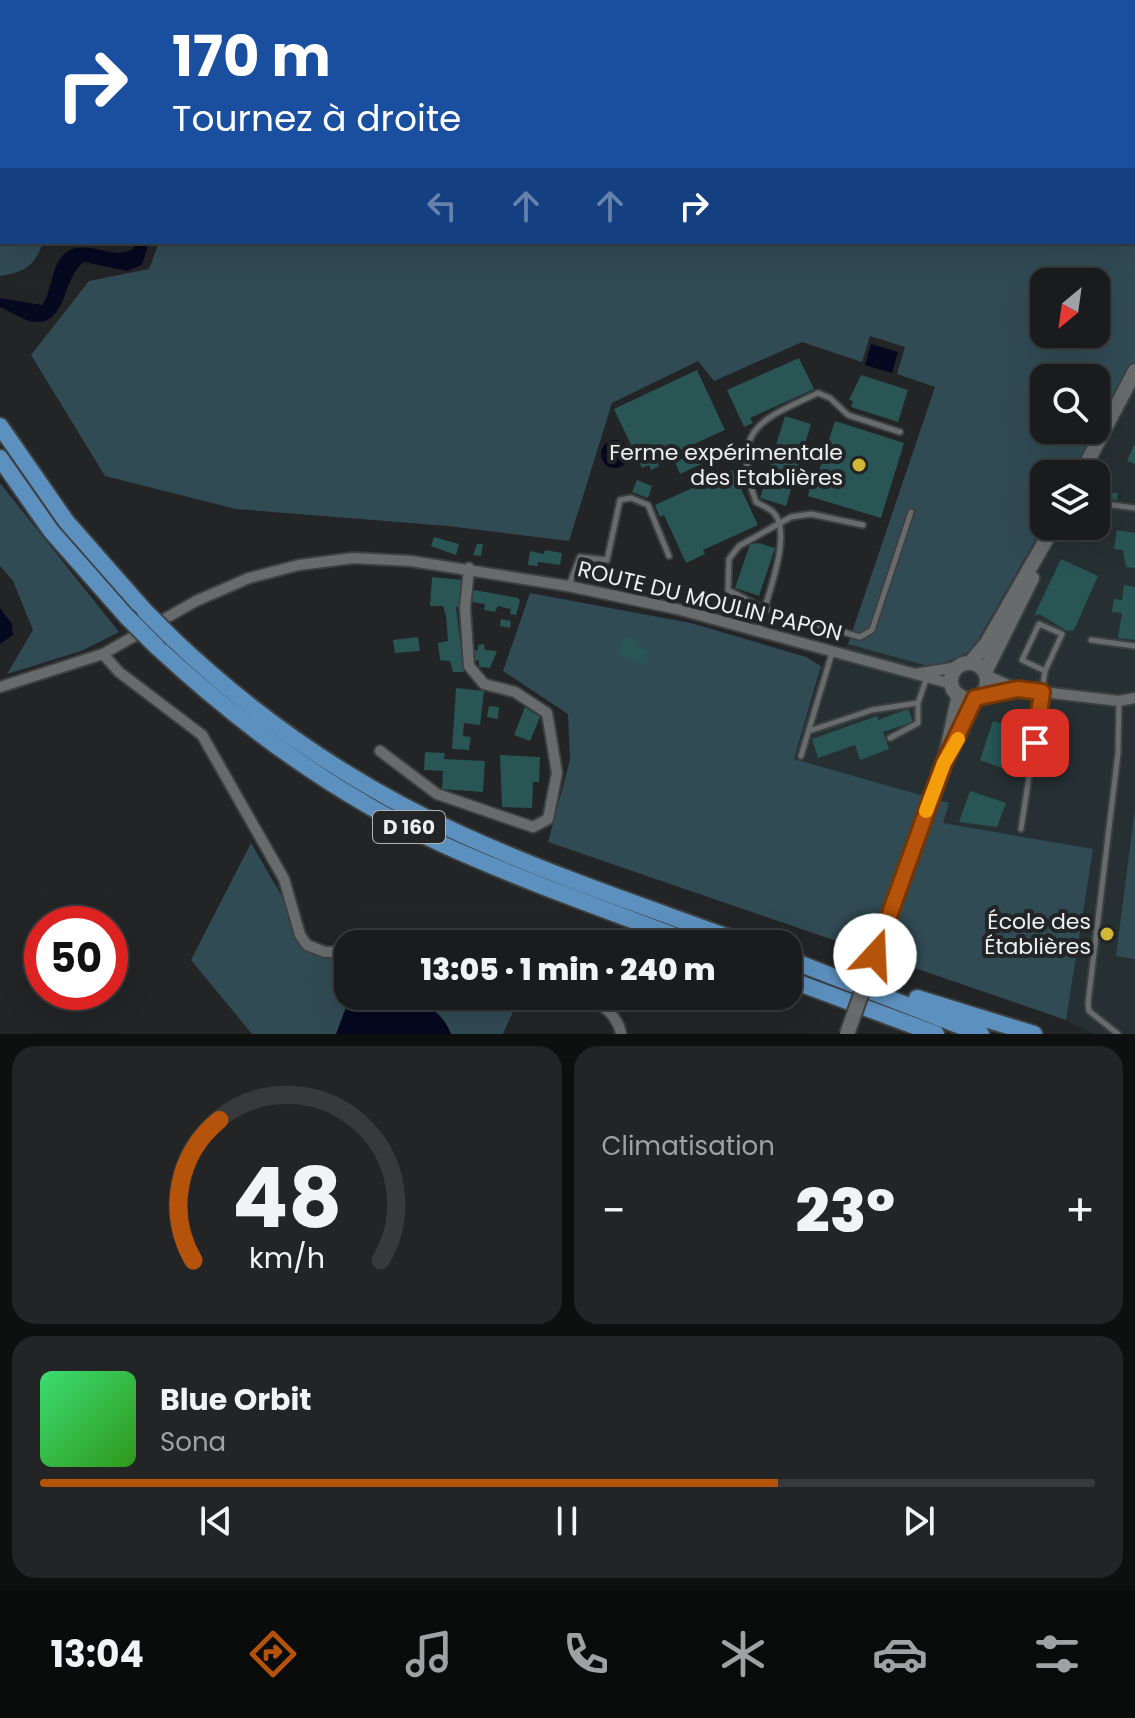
<!DOCTYPE html>
<html lang="fr">
<head>
<meta charset="utf-8">
<style>
  :root { --surface:#1a1b1c; --page:#232425; --text:#f1f3f6; --muted:#9fa1a3; --line:#38393b; --accent:#b45309 }
  body { margin:0; font-family:Poppins,sans-serif; background:var(--page); color:var(--text); height:100vh; display:flex; flex-direction:column; font-size:30px; white-space:nowrap }
  * { box-sizing:border-box; margin:0 }
  p { font-size:26px; color:var(--muted) }
  .icon { flex:none; width:44px; height:44px; fill:none; stroke:currentColor; stroke-width:2; stroke-linecap:round; stroke-linejoin:round }
  .map { position:relative; height:1034px; overflow:hidden }
  .panel { display:flex; flex-direction:column; gap:12px; padding:12px; background:#0e0f0f; flex:1 }
  .panel>* { flex:none }
  .top-card { position:absolute; left:0px; top:0px; width:1136px; height:244px; box-shadow:0 8px 32px #0002,0 0 0 2px var(--line); background:#1a4fa0; color:#fff; overflow:hidden }
  .needle { width:52px; rotate:209deg }
  .controls { position:absolute; left:1030px; top:268px; display:grid; gap:16px }
  .controls a { display:grid; place-items:center; width:80px; height:80px; border-radius:16px; background:var(--surface); box-shadow:0 8px 32px #0002,0 0 0 2px var(--line); font-size:40px }
  .speed { position:absolute; left:24px; top:906px; display:flex; gap:16px; font-size:40px; font-weight:700; text-align:center }
  .speed>* { display:grid; place-content:center; width:104px; height:104px; border-radius:50%; background:var(--surface); box-shadow:0 8px 32px #0002,0 0 0 2px var(--line); line-height:1 }
  .speed .limit { border:12px solid #d22; background:#fff; color:#111 }
  .pin { position:absolute; display:grid; place-items:center; width:68px; height:68px; color:#fff; margin:-34px; border-radius:16px; box-shadow:0 4px 12px #0006 }
  .me { position:absolute; width:88px; margin:-44px; rotate:20deg; stroke-linejoin:round; filter:drop-shadow(0 0 6px #0008) }
  .turn { display:flex; align-items:center; gap:28px; height:168px; padding:0 40px; font-size:36px }
  .turn .icon { width:104px; height:104px; stroke-width:2.5 }
  .turn b { display:block; font-size:56px; line-height:68px }
  .lanes { display:flex; align-items:center; height:76px; padding:0 40px; background:#0003; justify-content:center; gap:40px; direction:ltr }
  .lanes .off { opacity:.35 }
  .big { font-size:60px; font-weight:800; line-height:1.1 }
  .panel .card { flex:1; display:flex; flex-direction:column; justify-content:center; gap:12px; min-width:0; padding:0 28px; border-radius:24px; background:var(--page) }
  .panel .dial { align-items:center; gap:0 }
  .dial svg { height:208px; overflow:visible; fill:none; stroke:var(--line); stroke-width:7; stroke-linecap:round; text-anchor:middle }
  .dial text { fill:var(--text); stroke:none }
  .song { display:flex; align-items:center; gap:24px }
  .cover { width:96px; height:96px; border-radius:12px; background:linear-gradient(135deg,hsl(140 70% 55%),hsl(110 70% 35%)) }
  .played { height:8px; border-radius:4px; background:linear-gradient(90deg,var(--accent) 70%,var(--line) 70%) }
  .keys { display:flex; justify-content:space-around; direction:ltr }
  .heat { display:flex; justify-content:space-between; align-items:center; font-size:44px; direction:ltr }
  .panel .tiles { flex:1; display:grid; gap:12px; grid-template-columns:1fr 1fr }
  .card:last-child { grid-column:span 2 }
  .trip { position:absolute; left:334px; top:930px; width:468px; height:80px; border-radius:24px; background:var(--surface); box-shadow:0 8px 32px #0002,0 0 0 2px var(--line); font-weight:800; line-height:80px; text-align:center }
  .tab-bar { display:flex; height:128px; justify-content:space-around; align-items:center; background:#0a0b0b; color:var(--muted) }
  .tab-bar .icon { width:56px; height:56px }
  .tab-bar .on { color:var(--accent) }
  .tab-bar b { font-size:36px; color:var(--text) }
  .map>svg:first-child { display:block }
  .built { fill:#263033 }
  .green { fill:#314b54; fill-rule:evenodd }
  .water { fill:#05081f }
  .building { fill:#295555 }
  .lines { fill:none; stroke-linecap:round; stroke-linejoin:round }
  .service-casing { stroke:#3d4040; stroke-width:9 }
  .minor-casing { stroke:#3d4040; stroke-width:14 }
  .secondary-casing { stroke:#3d4040; stroke-width:18 }
  .trunk-casing { stroke:#3d4040; stroke-width:20 }
  .service { stroke:#676b6c; stroke-width:5 }
  .minor { stroke:#676b6c; stroke-width:10 }
  .secondary { stroke:#676b6c; stroke-width:14 }
  .trunk { stroke:#5c90be; stroke-width:16 }
  .rail { stroke:#d0d2d3; stroke-width:3; stroke-dasharray:14 14; stroke-linecap:butt }
  .secondary-bridge-casing { stroke:#3d4040; stroke-width:18; stroke-linecap:butt }
  .trunk-bridge-casing { stroke:#3d4040; stroke-width:20; stroke-linecap:butt }
  .secondary-bridge { stroke:#676b6c; stroke-width:14 }
  .trunk-bridge { stroke:#5c90be; stroke-width:16 }
  .route-casing { stroke:#753606; stroke-width:20 }
  .route { stroke:#b45309; stroke-width:14 }
  .slow { stroke:#f59e0b; stroke-width:14 }
  .poi-dot { fill:#d2b736; stroke:#222426; stroke-width:3 }
  .labels { text-anchor:middle; dominant-baseline:central; stroke-width:8; stroke-linejoin:round; paint-order:stroke }
  .shield { fill:#222426; stroke:#b0b2b3; stroke-width:2 }
  .shield-label { font-size:20px; font-weight:bold; fill:#edeff0 }
  .poi-label { font-size:22px; fill:#edeff0; stroke:#222426; text-anchor:end }
  .street-label { font-size:22px; fill:#edeff0; stroke:#222426 }
</style>
</head>
<body>
<div class="map">
<svg width="1135" height="1034" viewBox="0 0 1135 1034">
  <rect width="100%" height="100%" fill="#222426"/>
  <path class="built" d="M 1135,367 L 1135,1034 L 1094,1034 L 1066,1020 L 1092,849 L 942,823 L 949,803 L 794,759 L 822,666 L 848,644 L 935,668 L 972,650 L 1044,525 L 1096,526 L 1096,474 L 1073,474 Z"/>
  <path class="green" d="M 0,0 L 211,2 L 2,2 L 2,242 L 43,242 C 35,266 25,272 0,276 Z
    M 215,0 L 1018,0 L 1022,2 L 216,2 Z
    M 1135,64 L 1135,367 L 1073,474 L 1044,474 L 1044,525 L 972,650 L 935,668 L 848,644 L 935,387 L 897,374 L 905,347 L 870,336 L 862,362 L 802,342 L 714,381 L 698,361 L 612,403 L 569,541 L 448,526 L 236,509 L 105,476 L 31,355 L 89,281 L 149,269 L 159,242 L 1134,242 ZM 1044,282 L 1096,282 L 1096,334 L 1044,334 ZM 1044,378 L 1096,378 L 1096,430 L 1044,430 Z
    M 0,483 L 119,632 L 81,651 L 7,674 L 33,630 L 13,581 L 0,566 Z
    M 530,593 L 691,623 L 806,657 L 821,666 L 794,759 L 949,803 L 943,823 L 1093,849 L 1066,1020 L 548,842 L 570,760 L 568,714 L 503,671 Z
    M 1135,809 L 1135,959 L 1116,956 Z
    M 251,843 L 312,948 L 348,952 L 348,996 L 520,996 L 503,1034 L 252,1034 L 191,960 Z"/>
  <path class="water" d="M 135,242 L 149,242 L 142,265 L 127,271 L 84,262 C 62,277 68,324 35,322 C 23,321 11,311 0,307 L 0,298 L 42,305 C 56,288 48,242 90,248 C 105,250 118,257 133,249 Z
    M 871,344 L 898,352 L 892,373 L 865,365 Z
    M601 454a14 14 0 1 1 28 0a14 14 0 1 1-28 0Z
    M 0,608 L 12,624 L 13,635 L 0,644 Z
    M 363,996 C 399,996 437,997 451,1034 L 336,1034 L 348,1002 Z"/>
  <path class="building" d="M 799,358 L 814,389 L 750,418 L 753,423 L 744,427 L 727,390 Z
    M 697,370 L 725,430 L 657,461 L 659,466 L 651,470 L 649,465 L 642,468 L 614,409 Z
    M 861,375 L 908,390 L 898,422 L 851,407 L 853,401 L 849,400 Z
    M 785,416 L 811,424 L 786,506 L 760,498 Z
    M 835,421 L 904,443 L 881,518 L 808,496 L 810,486 L 814,487 Z
    M 1135,443 L 1135,464 L 1127,461 Z
    M 705,448 L 710,460 L 680,474 L 675,462 Z
    M 732,470 L 758,525 L 703,550 L 705,554 L 686,563 L 664,515 L 660,517 L 655,505 Z
    M 637,480 L 652,486 L 648,498 L 632,492 Z
    M 1096,483 L 1102,484 L 1101,493 L 1118,493 L 1117,500 L 1096,497 Z
    M 1096,505 L 1110,507 L 1108,517 L 1096,515 Z
    M 1117,530 L 1135,533 L 1135,568 L 1126,567 L 1123,550 L 1114,549 Z
    M 434,537 L 459,544 L 456,555 L 431,546 Z
    M 759,543 L 775,548 L 759,596 L 735,588 L 750,544 Z
    M 477,544 L 483,544 L 481,556 L 473,555 Z
    M 545,550 L 562,553 L 560,565 L 538,562 L 538,566 L 528,565 L 530,551 L 544,554 Z
    M 1061,559 L 1098,576 L 1074,630 L 1067,631 L 1039,614 L 1034,616 Z
    M 432,577 L 463,580 L 461,607 L 456,607 L 464,672 L 453,672 L 450,661 L 440,660 L 438,643 L 448,641 L 446,616 L 443,606 L 430,606 Z
    M 1124,585 L 1135,587 L 1135,640 L 1118,638 L 1122,613 L 1112,612 L 1114,599 L 1122,600 Z
    M 474,590 L 518,598 L 520,601 L 516,615 L 510,614 L 511,609 L 498,606 L 495,612 L 484,610 L 485,604 L 472,602 Z
    M 501,619 L 511,621 L 510,628 L 500,626 Z
    M 623,636 L 638,640 L 636,647 L 649,650 L 646,665 L 618,655 Z
    M 418,637 L 420,651 L 395,653 L 393,640 Z
    M 484,644 L 485,650 L 497,651 L 490,668 L 479,667 L 479,660 L 475,661 L 474,651 L 478,650 L 478,645 Z
    M 456,688 L 484,691 L 480,725 L 464,723 L 463,736 L 471,737 L 469,750 L 452,749 Z
    M 489,706 L 499,707 L 498,719 L 487,717 Z
    M 525,707 L 540,717 L 530,741 L 514,735 Z
    M 908,709 L 913,722 L 883,732 L 889,749 L 860,760 L 855,745 L 818,758 L 812,739 L 877,716 L 878,720 Z
    M 993,721 L 1021,731 L 1008,770 L 980,760 Z
    M 425,752 L 445,753 L 444,759 L 485,761 L 483,792 L 442,789 L 443,771 L 424,770 Z
    M 500,755 L 540,757 L 539,782 L 533,782 L 532,808 L 502,807 Z
    M 970,791 L 1006,803 L 997,827 L 959,822 Z"/>
  <g class="lines">
    <g class="service-casing">
      <path id="service" d="M 1112,505 L 1135,508
        M 863,525 L 811,514 L 791,517 L 739,546 L 729,559 L 728,590 L 763,608 L 860,637 L 872,630 L 911,512
        M 569,585 L 580,557 L 607,560 L 620,500 L 631,498 L 648,505 L 669,556
        M 758,631 C 764,604 795,533 773,512 C 769,508 761,505 756,502 C 730,429 760,420 818,393 L 830,398 L 848,415 L 900,432
        M 1091,640 L 1135,646
        M 809,731 L 872,710 L 918,703
        M 890,738 L 918,723 L 918,703 L 926,680
        M 801,756 L 832,653
        M 1021,829 L 1045,671 L 1062,634 L 1039,624 L 1022,660 L 1045,671
        M 1118,1034 L 1089,1011 L 1088,1003 L 1118,753 L 1119,701"/>
    </g>
    <g class="minor-casing">
      <path id="minor" d="M 103,654 L 119,672 L 202,735 L 284,879 L 300,935 L 307,945 L 325,952 L 348,952
        M 915,674 L 958,667
        M 986,675 L 1017,689 L 1119,701 L 1135,698
        M 0,687 L 103,654 L 196,601 L 249,578 L 299,565 L 353,558 L 411,561 L 568,586 L 677,609 L 952,684
        M 980,696 L 1011,690
        M 380,751 L 437,794 L 533,827 L 548,819 L 557,773 L 547,713 L 515,692 L 484,684 L 469,666 L 465,608 L 469,568
        M 590,996 C 604,1007 618,1016 621,1034"/>
    </g>
    <g class="secondary-casing">
      <path id="secondary" d="M 1081,474 L 1135,371
        M 970,663 L 987,643 L 1054,526
        M951 681a18 18 0 1 1 36 0a18 18 0 1 1-36 0Z
        M 985,672 L 1032,578
        M 959,734 L 975,698
        M 875,955 L 944,763 L 959,695"/>
    </g>
    <g class="trunk-casing">
      <path id="trunk" d="M 0,426 L 66,521 L 145,611
        M 0,458 L 51,531 L 126,616
        M 172,638 C 257,719 356,787 463,835 C 555,877 652,909 747,944
        M 157,647 C 242,726 336,795 442,844 C 525,882 612,912 697,944
        M 788,959 L 981,1034
        M 788,979 L 936,1034
        M 917,998 L 1034,1034"/>
    </g>
    <use href="#service" class="service"/>
    <use href="#minor" class="minor"/>
    <use href="#secondary" class="secondary"/>
    <use href="#trunk" class="trunk"/>
    <path class="rail" d="M 1067,0 L 1070,2
      M 1134,37 L 1135,38"/>
    <g class="secondary-bridge-casing">
      <path id="secondary-bridge" d="M 847,1034 L 875,955"/>
    </g>
    <g class="trunk-bridge-casing">
      <path id="trunk-bridge" d="M 145,611 L 172,638
        M 126,616 L 157,647"/>
    </g>
    <use href="#secondary-bridge" class="secondary-bridge"/>
    <use href="#trunk-bridge" class="trunk-bridge"/>
  </g>
  <g class="lines">
    <g class="route-casing">
      <path id="route" d="M 875,955 L 944,763 L 975,698 L 1017,689 L 1042,692 L 1035,743"/>
    </g>
    <use href="#route" class="route"/>
    <path class="slow" d="M 926,811 L 944,763 L 958,739"/>
  </g>
  <g class="poi-dot">
    <circle cx="859" cy="465" r="8"/>
    <circle cx="1107" cy="934" r="8"/>
  </g>
  <g class="labels">
    <rect class="shield" x="373" y="811" width="72" height="32" rx="6"/>
    <g class="shield-label">
      <text x="409" y="827">D 160</text>
    </g>
    <g class="poi-label">
      <text x="843" y="452">Ferme expérimentale<tspan x="843" dy="25">des Etablières</tspan></text>
      <text x="1091" y="921">École des<tspan x="1091" dy="25">Établières</tspan></text>
    </g>
    <g class="street-label">
      <text transform="translate(710 601) rotate(14)">ROUTE DU MOULIN PAPON</text>
    </g>
  </g>
</svg>
<div class="controls">
<a><svg class="needle" viewBox="-14 -14 28 28"><path d="M0-13l5 13h-10z" fill="#e53935"/><path d="M0 13l5-13h-10z" fill="#9fa1a3"/></svg></a>
<a><svg class="icon" aria-label="search" viewBox="0 0 24 24"><circle cx="10" cy="10" r="6"/><path d="M15 15l6 6"/></svg></a>
<a><svg class="icon" aria-label="layers" viewBox="0 0 24 24"><path d="M12 4l9 5-9 5-9-5zM3 14l9 5 9-5"/></svg></a>
</div>
<div class="speed"><div class="limit">50</div></div>
<div class="pin" style="left:1035px;top:743px;background:#d93025"><svg class="icon" aria-label="arrive" viewBox="0 0 24 24"><path d="M6 21V4h12l-3 4 3 4H6"/></svg></div>
<svg class="me" style="left:875px;top:955px" viewBox="-20 -20 40 40"><circle r="19" fill="#fff"/><path d="M0-13L10 11 0 6-10 11z" fill="#b45309"/></svg>
<div class="trip">13:05 · 1 min · 240 m</div>
<div class="top-card">
<div class="turn"><svg class="icon" aria-label="right" viewBox="0 0 24 24"><path d="M7 20v-9h11M14 6l5 5-5 5"/></svg><div><b>170 m</b>Tournez à droite</div></div>
<div class="lanes"><svg class="icon off" aria-label="left" viewBox="0 0 24 24"><path d="M17 20v-9H6M10 6l-5 5 5 5"/></svg><svg class="icon off" aria-label="ahead" viewBox="0 0 24 24"><path d="M12 20V5M6 11l6-6 6 6"/></svg><svg class="icon off" aria-label="ahead" viewBox="0 0 24 24"><path d="M12 20V5M6 11l6-6 6 6"/></svg><svg class="icon" aria-label="right" viewBox="0 0 24 24"><path d="M7 20v-9h11M14 6l5 5-5 5"/></svg></div>
</div>
</div>
<section class="panel">
<div class="tiles">
<div class="card dial"><svg viewBox="0 0 100 80">
<path d="M14 69A42 42 0 1 1 86 69"/>
<path d="M14 69A42 42 0 0 1 24 15" stroke="#b45309"/>
<text x="50" y="56" font-size="32" font-weight="700">48</text>
<text x="50" y="72" font-size="11">km/h</text>
</svg></div>
<div class="card"><p>Climatisation</p>
<div class="heat"><a>−</a><b class="big">23°</b><a>+</a></div>
</div>
<div class="card">
<div class="song"><i class="cover"></i><div><b>Blue Orbit</b><p>Sona</p></div></div>
<div class="played"></div>
<div class="keys"><svg class="icon" aria-label="previous" viewBox="0 0 24 24"><path d="M18 5L8 12l10 7zM5 5v14"/></svg><svg class="icon" aria-label="pause" viewBox="0 0 24 24"><path d="M8 5v14M16 5v14"/></svg><svg class="icon" aria-label="next" viewBox="0 0 24 24"><path d="M6 5l10 7-10 7zM19 5v14"/></svg></div>
</div>
</div>
</section>
<nav class="tab-bar">
<b>13:04</b>
<svg class="icon on" aria-label="directions" viewBox="0 0 24 24"><path d="M12 3l9 9-9 9-9-9zM9 14v-3h6M13 9l2 2-2 2"/></svg>
<svg class="icon" aria-label="music" viewBox="0 0 24 24"><path d="M9 18V5l10-2v13"/><circle cx="6" cy="18" r="3"/><circle cx="16" cy="16" r="3"/></svg>
<svg class="icon" aria-label="phone" viewBox="0 0 24 24"><path d="M5 4h4l2 5-3 2q2 4 5 5l2-3 5 2v4C11 20 4 13 5 4z"/></svg>
<svg class="icon" aria-label="climate" viewBox="0 0 24 24"><path d="M12 3v18M4 7l16 10M4 17L20 7"/></svg>
<svg class="icon" aria-label="car" viewBox="0 0 24 24"><path d="M5 17H2v-5l4-1 3-4h7l3 4 3 1v5h-3M9 17h6M6 11h13"/><circle cx="7" cy="17" r="2"/><circle cx="17" cy="17" r="2"/></svg>
<svg class="icon" aria-label="filters" viewBox="0 0 24 24"><path d="M4 7h16M4 17h16"/><circle cx="9" cy="7" r="2"/><circle cx="15" cy="17" r="2"/></svg>
</nav>
</body>
</html>
